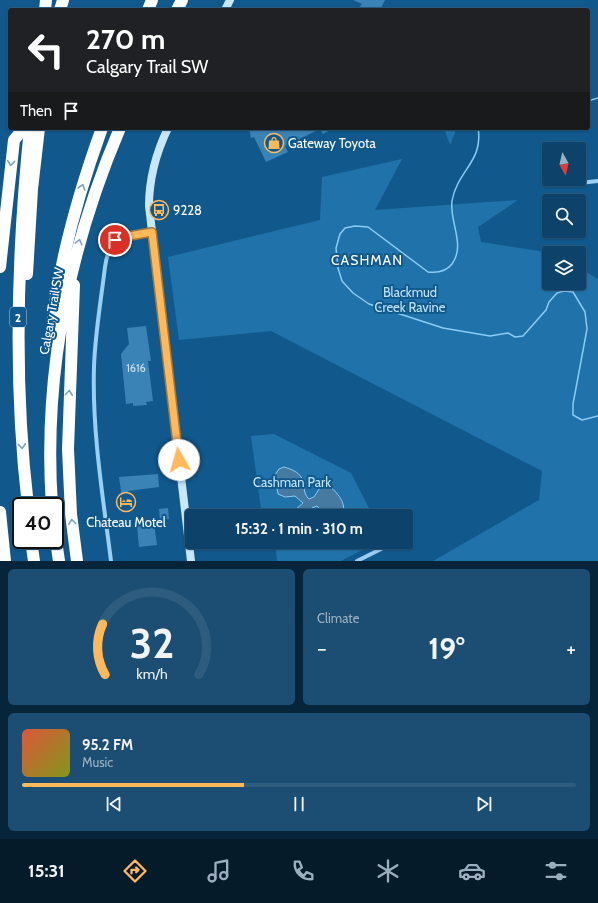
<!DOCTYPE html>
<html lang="en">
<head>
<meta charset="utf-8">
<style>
  :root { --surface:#0d436a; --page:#1b4e72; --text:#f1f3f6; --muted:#9ab0c1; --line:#2d5c7e; --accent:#ffb85a }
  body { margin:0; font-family:Cabin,sans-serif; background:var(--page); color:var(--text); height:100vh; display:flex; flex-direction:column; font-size:15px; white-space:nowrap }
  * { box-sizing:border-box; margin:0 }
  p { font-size:13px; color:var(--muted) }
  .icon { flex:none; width:22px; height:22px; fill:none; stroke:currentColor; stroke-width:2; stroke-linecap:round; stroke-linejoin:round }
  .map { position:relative; height:561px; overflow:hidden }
  .details { display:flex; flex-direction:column; gap:8px; padding:8px; background:#07253a; flex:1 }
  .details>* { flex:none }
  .guide { position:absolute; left:8px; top:8px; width:582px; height:122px; border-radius:4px; box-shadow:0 1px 3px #0004,0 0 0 1px var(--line); background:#202124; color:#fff; overflow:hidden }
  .needle { width:26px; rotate:172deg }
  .buttons { position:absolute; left:542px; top:142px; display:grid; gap:8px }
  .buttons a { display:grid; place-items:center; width:44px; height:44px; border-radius:4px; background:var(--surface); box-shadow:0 1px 3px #0004,0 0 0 1px var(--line); font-size:20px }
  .speed { position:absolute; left:12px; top:497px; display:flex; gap:8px; font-size:20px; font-weight:700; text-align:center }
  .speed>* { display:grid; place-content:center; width:52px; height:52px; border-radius:50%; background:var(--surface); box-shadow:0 1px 3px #0004,0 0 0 1px var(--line); line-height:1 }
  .speed .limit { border:2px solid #111; border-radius:6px; background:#fff; color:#111 }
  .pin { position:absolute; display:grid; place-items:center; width:34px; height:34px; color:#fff; margin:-17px; border:2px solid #fff; border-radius:50%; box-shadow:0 1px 4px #0007 }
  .me { position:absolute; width:44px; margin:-22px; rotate:353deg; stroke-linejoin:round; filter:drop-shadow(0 0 3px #0008) }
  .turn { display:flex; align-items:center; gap:14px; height:84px; padding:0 12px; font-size:18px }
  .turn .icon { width:52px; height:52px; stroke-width:2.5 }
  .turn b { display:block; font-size:28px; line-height:34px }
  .then { display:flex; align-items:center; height:38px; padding:0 12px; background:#0003; gap:8px; font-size:15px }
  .big { font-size:30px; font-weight:800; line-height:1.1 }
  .details .card { flex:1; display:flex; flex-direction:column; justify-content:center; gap:6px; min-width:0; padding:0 14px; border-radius:6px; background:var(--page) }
  .details .dial { align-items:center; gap:0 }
  .dial svg { height:104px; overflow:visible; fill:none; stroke:var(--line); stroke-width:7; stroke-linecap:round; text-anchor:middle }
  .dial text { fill:var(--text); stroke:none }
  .song { display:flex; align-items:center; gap:12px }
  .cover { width:48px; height:48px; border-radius:6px; background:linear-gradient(135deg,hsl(10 70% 55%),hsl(70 70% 35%)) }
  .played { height:4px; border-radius:2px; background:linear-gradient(90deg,var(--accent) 40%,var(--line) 40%) }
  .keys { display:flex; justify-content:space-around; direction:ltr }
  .heat { display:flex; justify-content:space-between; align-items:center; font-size:22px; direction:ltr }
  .details .tiles { flex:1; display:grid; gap:8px; grid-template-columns:1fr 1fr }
  .card:last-child { grid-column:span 2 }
  .trip { position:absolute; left:185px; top:509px; width:228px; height:40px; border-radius:4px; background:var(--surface); box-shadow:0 1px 3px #0004,0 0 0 1px var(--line); font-weight:800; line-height:40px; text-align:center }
  .dock { display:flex; height:64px; justify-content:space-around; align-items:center; background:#051b2a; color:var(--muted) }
  .dock .icon { width:28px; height:28px }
  .dock .on { color:var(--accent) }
  .dock b { font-size:18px; color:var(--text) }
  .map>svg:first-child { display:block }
  .green { fill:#2072aa }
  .water { fill:#467aa1; stroke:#8bcbf5 }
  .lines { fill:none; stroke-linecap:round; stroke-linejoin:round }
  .stream { stroke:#8bcbf5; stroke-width:1.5 }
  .building { fill:#3a83b6 }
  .street { stroke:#9acef2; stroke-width:4 }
  .secondary { stroke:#c8e6fc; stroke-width:8 }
  .highway { stroke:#fff; stroke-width:12 }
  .oneway { stroke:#7ca4c0 }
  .route-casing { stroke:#a6783a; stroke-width:10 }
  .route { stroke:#ffb85a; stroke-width:7 }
  .labels { text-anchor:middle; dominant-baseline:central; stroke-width:4; stroke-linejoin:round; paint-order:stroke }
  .number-label { font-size:11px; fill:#cee0ed }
  .shield { fill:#11598d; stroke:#b8cddd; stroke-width:1 }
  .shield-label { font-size:12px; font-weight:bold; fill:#fff }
  .poi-label { font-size:13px; fill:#fff; stroke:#11598d; text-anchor:start }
  .park-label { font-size:13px; fill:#c0e4fd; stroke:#11598d }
  .street-label { font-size:13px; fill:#fff; stroke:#11598d }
  .neighbourhood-label { font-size:14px; letter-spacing:1px; fill:#fff; stroke:#11598d }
</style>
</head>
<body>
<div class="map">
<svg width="598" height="561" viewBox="0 0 598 561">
  <rect width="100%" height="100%" fill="#11598d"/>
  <path class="green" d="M 444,128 L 455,128 L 455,133 L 450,145 Z
    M 402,159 L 375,210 L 518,200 L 478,227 L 481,242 L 552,253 L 549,253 L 549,283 L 579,283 L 579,268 L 598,279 L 598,561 L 433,561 L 539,500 L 542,471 L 271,331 L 179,340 L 168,257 L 320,220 L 322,177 Z
    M 274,434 L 351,473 L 373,516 L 262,516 L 251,436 Z
    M 275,542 L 372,542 L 364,549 L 341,561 L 277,561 Z"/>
  <path class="water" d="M 284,467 C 313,475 298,489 309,499 L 314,497 L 321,486 L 328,485 C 337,492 348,504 342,516 L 326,516 L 317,506 L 312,508 L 313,516 L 293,516 L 294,511 L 303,503 L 295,496 L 285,497 L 278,494 L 275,475 L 279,469 Z"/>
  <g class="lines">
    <path class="stream" d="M 588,101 L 598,98
      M 478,128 C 484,161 457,171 452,201 C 449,221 466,245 452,264 C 446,272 437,273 428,272 L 368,227 L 355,226 L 345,228 L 340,234 L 336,248 L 338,268 L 342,281 L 353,293 L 369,304 L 443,328 L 490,336 L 508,333 L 515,337 L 523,336 L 546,310 L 549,302 L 557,293 L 564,291 L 573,292 L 585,312 L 587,329 L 573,404 L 573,415 L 582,420 L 598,416"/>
  </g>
  <path class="building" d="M 353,0 L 385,0 L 380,10 L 363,10 L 359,8 L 362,4 Z
    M 249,128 L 334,128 L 323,134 L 320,129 L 285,146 L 288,152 L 266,162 L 254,137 L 251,138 Z
    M 146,326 L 151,361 L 148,361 L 153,401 L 146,402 L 147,405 L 133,406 L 133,403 L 126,404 L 121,354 L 129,344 L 127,328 Z
    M 158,474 L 159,487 L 128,491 L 132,511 L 124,512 L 119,477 Z
    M 168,508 L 169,519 L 160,520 L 159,509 Z
    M 154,524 L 157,545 L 139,547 L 137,526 Z"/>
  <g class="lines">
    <path class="street" d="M 565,179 L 566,182 L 570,184 L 598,181
      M 111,561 C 103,497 92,432 94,367 C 95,334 101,300 105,267 C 110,233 122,237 152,233
      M 357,561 L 383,548 L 390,542"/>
    <path class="secondary" d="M 225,10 L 230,0
      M 168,128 C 156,153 149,178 149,206 L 191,561"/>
    <path class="highway" d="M 45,10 L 46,0
      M 60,10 L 63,0
      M 148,10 L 152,0
      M 177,10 L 182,0
      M 0,267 L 14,140 L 24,128
      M 27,274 L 32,189 L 39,128
      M 74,285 L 68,449 L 71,514 L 77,561
      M 50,345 C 56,272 77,197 102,128
      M 28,506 C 13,380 17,254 30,128
      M 52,506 C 43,376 69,248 120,128
      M 0,512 L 5,561
      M 55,534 L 59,561
      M 31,540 L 34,561"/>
  </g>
  <defs><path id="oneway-chevron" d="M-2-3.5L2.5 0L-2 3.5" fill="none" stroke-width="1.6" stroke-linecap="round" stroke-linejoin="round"/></defs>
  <g class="oneway">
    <use href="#oneway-chevron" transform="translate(11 163) rotate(96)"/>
    <use href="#oneway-chevron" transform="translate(82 187) rotate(-73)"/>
    <use href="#oneway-chevron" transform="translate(79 242) rotate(-75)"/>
    <use href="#oneway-chevron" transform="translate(69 393) rotate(-85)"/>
    <use href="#oneway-chevron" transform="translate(22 446) rotate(86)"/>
    <use href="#oneway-chevron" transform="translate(72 522) rotate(-97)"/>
  </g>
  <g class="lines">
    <g class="route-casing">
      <path id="route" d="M 115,240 L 124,237 L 152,232 L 179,460"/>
    </g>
    <use href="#route" class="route"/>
  </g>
  <defs>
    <g id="shop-ring" transform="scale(1)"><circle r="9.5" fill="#11598d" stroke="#ffb85a" stroke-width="1.5"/><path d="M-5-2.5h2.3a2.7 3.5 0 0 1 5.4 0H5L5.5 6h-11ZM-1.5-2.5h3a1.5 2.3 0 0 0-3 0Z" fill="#ffb85a"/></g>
    <g id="bus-ring" transform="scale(1)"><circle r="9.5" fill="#11598d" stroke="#ffb85a" stroke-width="1.5"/><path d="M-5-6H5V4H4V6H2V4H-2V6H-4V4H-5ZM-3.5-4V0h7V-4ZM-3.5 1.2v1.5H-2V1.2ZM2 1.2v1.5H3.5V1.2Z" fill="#ffb85a"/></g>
    <g id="hotel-ring" transform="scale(1)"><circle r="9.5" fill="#11598d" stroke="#ffb85a" stroke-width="1.5"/><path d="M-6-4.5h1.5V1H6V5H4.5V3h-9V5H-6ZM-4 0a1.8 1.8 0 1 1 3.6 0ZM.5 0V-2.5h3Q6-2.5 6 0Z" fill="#ffb85a"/></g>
  </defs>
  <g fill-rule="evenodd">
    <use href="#shop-ring" x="274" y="143"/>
    <use href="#bus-ring" x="159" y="210"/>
    <use href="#hotel-ring" x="126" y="502"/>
  </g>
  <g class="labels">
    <g class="number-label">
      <text x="136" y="368">1616</text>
    </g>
    <rect class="shield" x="10" y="307" width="16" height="20" rx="3"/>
    <g class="shield-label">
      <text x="18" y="317">2</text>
    </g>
    <g class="poi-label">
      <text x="288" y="143">Gateway Toyota</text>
      <text x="173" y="210">9228</text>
      <text x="126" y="522" text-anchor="middle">Chateau Motel</text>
    </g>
    <g class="park-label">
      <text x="410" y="292">Blackmud<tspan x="410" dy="15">Creek Ravine</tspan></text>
      <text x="292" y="482">Cashman Park</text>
    </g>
    <g class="street-label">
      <text transform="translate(51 311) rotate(-80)">Calgary Trail SW</text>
    </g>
    <g class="neighbourhood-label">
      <text x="367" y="260">CASHMAN</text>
    </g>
  </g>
</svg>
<div class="buttons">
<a><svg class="needle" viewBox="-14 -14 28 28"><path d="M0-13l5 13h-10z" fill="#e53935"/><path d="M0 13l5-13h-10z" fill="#9ab0c1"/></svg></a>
<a><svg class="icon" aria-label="search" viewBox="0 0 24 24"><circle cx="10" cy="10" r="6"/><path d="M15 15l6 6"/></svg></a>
<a><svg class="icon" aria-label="layers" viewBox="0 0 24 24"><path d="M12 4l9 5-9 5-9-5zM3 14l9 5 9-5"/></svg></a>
</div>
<div class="speed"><div class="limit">40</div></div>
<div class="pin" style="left:115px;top:240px;background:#d93025"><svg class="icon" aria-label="arrive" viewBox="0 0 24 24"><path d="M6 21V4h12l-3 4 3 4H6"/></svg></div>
<svg class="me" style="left:179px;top:460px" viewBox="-20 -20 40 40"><circle r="19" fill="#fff"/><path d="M0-13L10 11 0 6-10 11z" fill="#ffb85a"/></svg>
<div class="trip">15:32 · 1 min · 310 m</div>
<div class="guide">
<div class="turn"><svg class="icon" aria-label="left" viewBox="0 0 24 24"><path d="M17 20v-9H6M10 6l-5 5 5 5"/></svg><div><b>270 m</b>Calgary Trail SW</div></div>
<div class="then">Then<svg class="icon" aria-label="arrive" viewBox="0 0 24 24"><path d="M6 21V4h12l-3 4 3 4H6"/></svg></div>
</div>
</div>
<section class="details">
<div class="tiles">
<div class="card dial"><svg viewBox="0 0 100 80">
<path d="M14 69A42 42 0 1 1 86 69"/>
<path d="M14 69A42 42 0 0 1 12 30" stroke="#ffb85a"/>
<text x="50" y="56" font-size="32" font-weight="700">32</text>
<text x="50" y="72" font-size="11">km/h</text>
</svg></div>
<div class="card"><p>Climate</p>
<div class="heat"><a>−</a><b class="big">19°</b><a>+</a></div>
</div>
<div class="card">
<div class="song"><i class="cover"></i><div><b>95.2 FM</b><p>Music</p></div></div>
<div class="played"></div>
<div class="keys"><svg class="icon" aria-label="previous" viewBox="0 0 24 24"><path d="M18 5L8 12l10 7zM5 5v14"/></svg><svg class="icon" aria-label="pause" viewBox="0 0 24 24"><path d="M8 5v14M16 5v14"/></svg><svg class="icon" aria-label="next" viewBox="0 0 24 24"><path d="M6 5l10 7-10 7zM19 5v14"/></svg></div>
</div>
</div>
</section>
<nav class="dock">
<b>15:31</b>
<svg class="icon on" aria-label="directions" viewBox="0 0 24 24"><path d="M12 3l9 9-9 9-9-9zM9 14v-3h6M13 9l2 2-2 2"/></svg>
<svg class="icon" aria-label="music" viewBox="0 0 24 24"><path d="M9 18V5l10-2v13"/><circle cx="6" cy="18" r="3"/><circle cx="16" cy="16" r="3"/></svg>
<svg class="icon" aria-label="phone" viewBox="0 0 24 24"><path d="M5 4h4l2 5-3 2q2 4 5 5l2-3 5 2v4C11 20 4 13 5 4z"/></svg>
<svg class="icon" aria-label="climate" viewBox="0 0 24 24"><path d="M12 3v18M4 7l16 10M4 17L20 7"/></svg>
<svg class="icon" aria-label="car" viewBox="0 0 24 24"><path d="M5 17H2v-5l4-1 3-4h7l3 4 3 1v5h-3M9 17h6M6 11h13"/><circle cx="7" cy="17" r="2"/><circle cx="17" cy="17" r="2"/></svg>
<svg class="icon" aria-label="filters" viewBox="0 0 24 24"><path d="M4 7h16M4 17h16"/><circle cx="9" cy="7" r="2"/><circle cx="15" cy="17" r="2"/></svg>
</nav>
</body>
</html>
